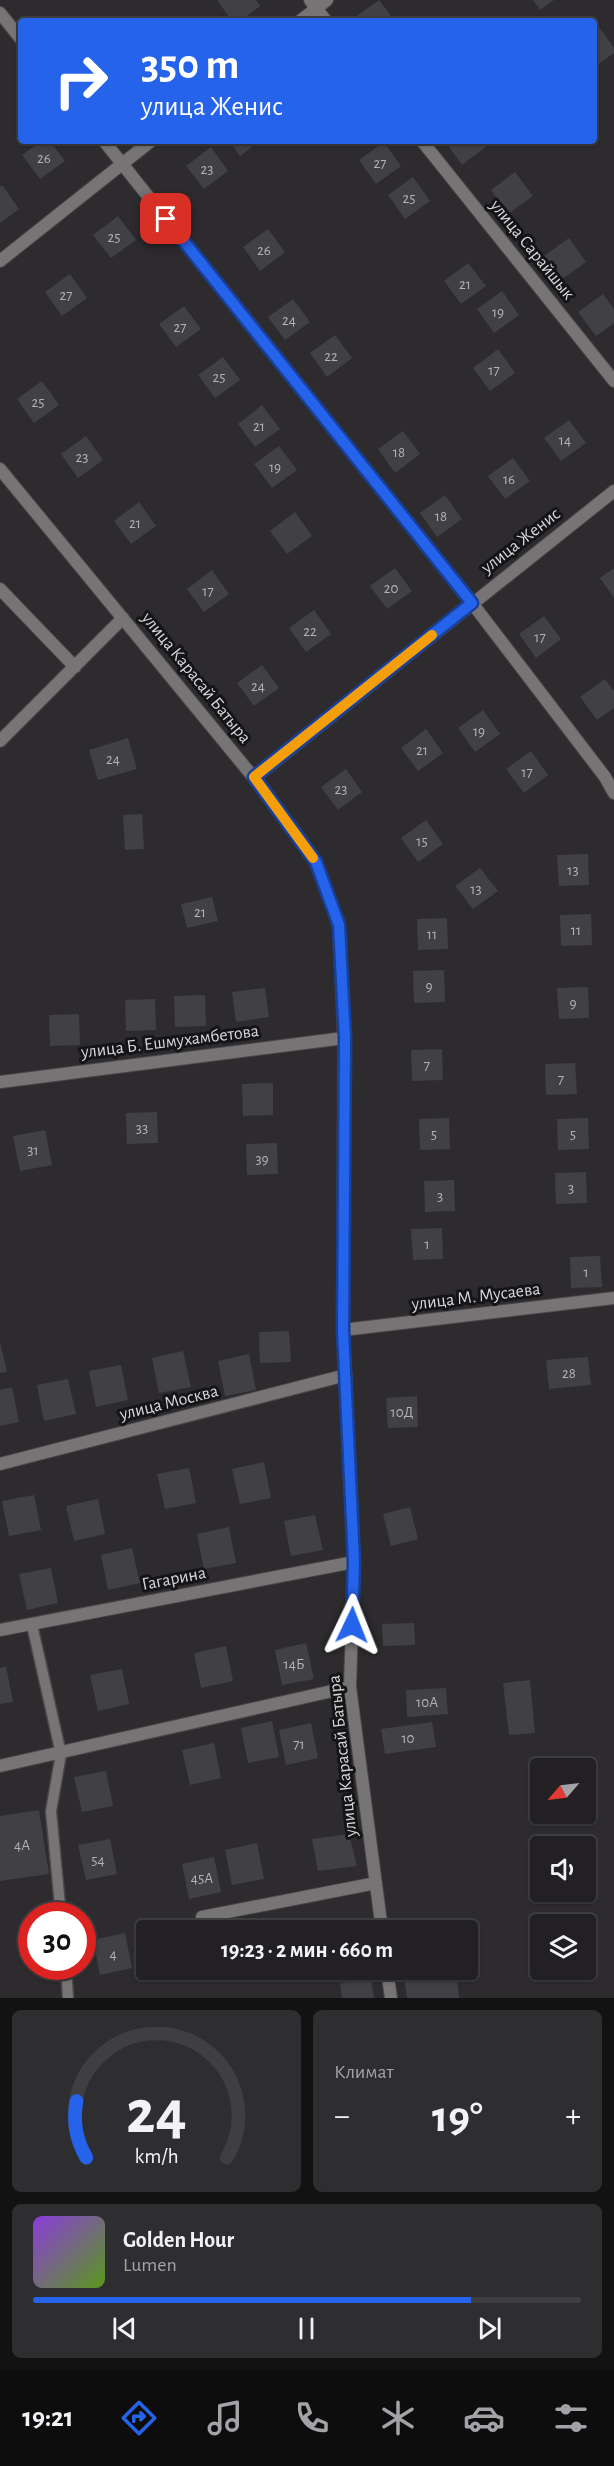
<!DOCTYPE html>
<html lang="ru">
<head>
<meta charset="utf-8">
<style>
  :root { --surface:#222023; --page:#2e2d30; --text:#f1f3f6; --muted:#a2a3a6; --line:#3f3e41; --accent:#2563eb }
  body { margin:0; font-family:"Alegreya Sans",sans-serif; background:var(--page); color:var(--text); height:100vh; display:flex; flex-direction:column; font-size:22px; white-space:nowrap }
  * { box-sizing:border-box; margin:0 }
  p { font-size:20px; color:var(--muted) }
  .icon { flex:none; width:33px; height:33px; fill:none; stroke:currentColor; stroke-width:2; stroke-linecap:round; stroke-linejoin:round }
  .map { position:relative; height:1998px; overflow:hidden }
  .sheet { display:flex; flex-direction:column; gap:12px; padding:12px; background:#131213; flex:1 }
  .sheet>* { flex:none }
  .banner { position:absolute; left:18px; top:18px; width:579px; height:126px; border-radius:6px; box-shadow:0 2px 4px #0004,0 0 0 2px var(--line); background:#2563eb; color:#fff; overflow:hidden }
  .needle { width:39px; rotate:242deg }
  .fabs { position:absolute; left:530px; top:1758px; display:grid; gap:12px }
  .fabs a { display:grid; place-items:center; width:66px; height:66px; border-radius:6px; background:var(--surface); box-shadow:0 2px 4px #0004,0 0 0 2px var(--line); font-size:30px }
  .speed { position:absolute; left:18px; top:1902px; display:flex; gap:12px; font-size:30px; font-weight:700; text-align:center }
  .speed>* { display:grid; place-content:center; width:78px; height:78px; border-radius:50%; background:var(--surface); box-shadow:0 2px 4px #0004,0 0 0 2px var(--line); line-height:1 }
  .speed .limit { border:9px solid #d22; background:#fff; color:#111 }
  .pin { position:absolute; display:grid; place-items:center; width:51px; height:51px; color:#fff; margin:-26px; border-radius:12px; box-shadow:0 3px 9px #0006 }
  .me { position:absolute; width:66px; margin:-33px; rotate:2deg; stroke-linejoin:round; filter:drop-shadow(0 0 4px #0008) }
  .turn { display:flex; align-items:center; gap:21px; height:126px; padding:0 24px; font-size:27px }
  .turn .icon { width:78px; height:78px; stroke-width:2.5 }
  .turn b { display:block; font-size:42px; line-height:51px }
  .big { font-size:45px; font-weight:600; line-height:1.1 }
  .sheet .card { flex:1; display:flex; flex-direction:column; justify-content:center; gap:9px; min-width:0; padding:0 21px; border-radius:9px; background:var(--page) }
  .sheet .dial { align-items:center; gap:0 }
  .dial svg { height:156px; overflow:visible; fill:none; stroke:var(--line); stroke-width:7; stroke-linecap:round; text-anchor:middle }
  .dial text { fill:var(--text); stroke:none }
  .song { display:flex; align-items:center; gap:18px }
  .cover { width:72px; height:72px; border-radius:9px; background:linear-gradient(135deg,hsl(270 70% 55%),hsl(90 70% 35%)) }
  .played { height:6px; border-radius:3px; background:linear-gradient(90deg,var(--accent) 80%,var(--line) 80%) }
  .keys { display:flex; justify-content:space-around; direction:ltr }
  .heat { display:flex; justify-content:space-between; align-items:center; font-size:33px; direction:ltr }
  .sheet .tiles { flex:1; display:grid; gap:12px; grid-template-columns:1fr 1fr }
  .card:last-child { grid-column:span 2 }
  .trip { position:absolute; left:136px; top:1920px; width:342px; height:60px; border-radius:6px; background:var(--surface); box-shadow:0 2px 4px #0004,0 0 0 2px var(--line); font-weight:600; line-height:60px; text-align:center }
  .tab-bar { display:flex; height:96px; justify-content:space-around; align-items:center; background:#0e0d0e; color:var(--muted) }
  .tab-bar .icon { width:42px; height:42px }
  .tab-bar .current { color:var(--accent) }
  .tab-bar b { font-size:27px; color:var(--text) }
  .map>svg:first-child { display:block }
  .building { fill:#404045 }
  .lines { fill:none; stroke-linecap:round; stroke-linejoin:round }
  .service-casing { stroke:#4a474b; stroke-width:13 }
  .minor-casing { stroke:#4a474b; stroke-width:14 }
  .service { stroke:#777476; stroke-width:10 }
  .minor { stroke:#777476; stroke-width:12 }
  .route-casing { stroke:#184099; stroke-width:15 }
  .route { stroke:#2563eb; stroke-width:10 }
  .slow { stroke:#f59e0b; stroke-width:10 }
  .labels { text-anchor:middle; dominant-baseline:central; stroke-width:6; stroke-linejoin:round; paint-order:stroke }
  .number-label { font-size:15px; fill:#b4b2b6 }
  .street-label { font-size:18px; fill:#dad8db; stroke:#151416 }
</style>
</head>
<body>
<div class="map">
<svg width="614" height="1998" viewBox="0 0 614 1998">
  <rect width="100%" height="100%" fill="#2e2b2f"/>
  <path class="building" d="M 217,0 L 256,0 L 260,6 L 240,21 L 232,21 Z
    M 379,0 L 395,21 L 357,21 L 354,18 Z
    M 533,0 L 554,0 L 540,10 Z
    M 599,27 L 614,48 L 614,53 L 594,67 L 594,31 Z
    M 42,141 L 50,141 L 65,161 L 40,179 L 22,155 Z
    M 229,141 L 260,141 L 240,156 Z
    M 445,141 L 483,141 L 487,146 L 462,165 Z
    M 384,142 L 401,166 L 376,184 L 359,160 Z
    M 211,147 L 228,171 L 204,189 L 186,166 Z
    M 515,172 L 533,196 L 508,214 L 491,190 Z
    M 413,177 L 430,201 L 405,219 L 388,195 Z
    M 2,185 L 19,209 L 0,223 L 0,187 Z
    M 118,216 L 136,240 L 111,258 L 93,235 Z
    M 268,229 L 285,252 L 260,271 L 243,247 Z
    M 569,238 L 586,262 L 561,280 L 544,256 Z
    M 468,263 L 486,286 L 461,304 L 444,281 Z
    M 70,274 L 87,298 L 62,316 L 45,292 Z
    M 502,291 L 519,315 L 494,333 L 477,309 Z
    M 603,294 L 614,309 L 614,323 L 596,336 L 578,312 Z
    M 293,299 L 310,322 L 285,340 L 268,317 Z
    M 184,306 L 201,329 L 176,347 L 159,324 Z
    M 335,335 L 352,358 L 327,377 L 310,353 Z
    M 498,349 L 515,373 L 490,391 L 473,368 Z
    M 223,357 L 240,380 L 215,398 L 198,375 Z
    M 42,381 L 59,405 L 34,423 L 17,399 Z
    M 262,405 L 280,429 L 255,447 L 238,424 Z
    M 569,420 L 586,443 L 561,461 L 544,438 Z
    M 403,431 L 420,454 L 395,473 L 378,449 Z
    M 86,436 L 103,460 L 78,478 L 61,454 Z
    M 279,446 L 297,470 L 272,488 L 254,464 Z
    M 513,458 L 530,481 L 505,499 L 488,476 Z
    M 445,495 L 462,519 L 437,537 L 420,513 Z
    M 139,502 L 156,526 L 131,544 L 114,521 Z
    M 295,512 L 312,536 L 287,554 L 270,531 Z
    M 395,568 L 412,591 L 387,609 L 370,586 Z
    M 614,568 L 614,598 L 600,578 Z
    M 212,570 L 229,594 L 204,612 L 187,589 Z
    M 314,610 L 331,634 L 306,652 L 289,628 Z
    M 544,616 L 561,639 L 536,658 L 519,634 Z
    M 262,665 L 279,688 L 254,706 L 237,683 Z
    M 605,679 L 614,691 L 614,708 L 597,720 L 580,697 Z
    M 483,710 L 500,734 L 475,752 L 458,728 Z
    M 426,729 L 443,753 L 418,771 L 401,748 Z
    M 128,738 L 137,769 L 98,780 L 89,750 Z
    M 531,751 L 548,775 L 524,793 L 506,769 Z
    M 346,769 L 362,792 L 338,810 L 321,787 Z
    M 142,814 L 144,849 L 125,850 L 123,815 Z
    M 426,820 L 443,844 L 418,862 L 401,838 Z
    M 588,854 L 589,885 L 559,886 L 557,855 Z
    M 480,868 L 498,891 L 473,909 L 455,886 Z
    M 212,897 L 218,921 L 187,928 L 181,904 Z
    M 591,914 L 592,945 L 561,946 L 560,915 Z
    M 447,918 L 448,949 L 418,950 L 417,919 Z
    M 444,970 L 445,1002 L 414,1003 L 413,971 Z
    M 588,987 L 589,1018 L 559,1019 L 557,988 Z
    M 265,988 L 269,1017 L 236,1022 L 232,992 Z
    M 205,995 L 206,1026 L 175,1027 L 174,996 Z
    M 155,999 L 156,1030 L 126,1031 L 125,1000 Z
    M 79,1014 L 80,1045 L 50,1046 L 49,1015 Z
    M 442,1049 L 443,1080 L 412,1081 L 411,1050 Z
    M 575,1063 L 577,1094 L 546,1095 L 545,1064 Z
    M 273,1083 L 273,1115 L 243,1116 L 242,1084 Z
    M 157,1112 L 158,1143 L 127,1144 L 126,1113 Z
    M 449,1118 L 450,1149 L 420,1150 L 419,1119 Z
    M 588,1118 L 589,1149 L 558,1150 L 557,1119 Z
    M 45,1130 L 52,1165 L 20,1171 L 13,1136 Z
    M 277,1143 L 278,1174 L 247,1175 L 246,1144 Z
    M 586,1172 L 587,1203 L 556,1204 L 555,1173 Z
    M 454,1180 L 455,1211 L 425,1212 L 424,1181 Z
    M 442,1228 L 443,1259 L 413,1260 L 411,1229 Z
    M 600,1256 L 602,1287 L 571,1288 L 570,1257 Z
    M 289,1331 L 291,1362 L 260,1363 L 259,1332 Z
    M 0,1342 L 7,1372 L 0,1373 Z
    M 183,1351 L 191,1387 L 159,1393 L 152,1358 Z
    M 249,1354 L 256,1390 L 225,1396 L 218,1361 Z
    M 588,1357 L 591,1385 L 549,1389 L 546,1360 Z
    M 121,1365 L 128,1400 L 96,1407 L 89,1371 Z
    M 68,1379 L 76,1414 L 44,1421 L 37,1385 Z
    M 12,1387 L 19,1422 L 0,1426 L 0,1390 Z
    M 417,1396 L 418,1427 L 388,1428 L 386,1398 Z
    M 264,1462 L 271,1498 L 240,1504 L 232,1469 Z
    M 189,1468 L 196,1503 L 165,1509 L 157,1474 Z
    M 34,1495 L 41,1530 L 9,1536 L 2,1501 Z
    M 98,1499 L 105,1534 L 74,1541 L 66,1506 Z
    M 410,1507 L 418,1539 L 391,1546 L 383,1514 Z
    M 315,1515 L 323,1550 L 291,1556 L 284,1521 Z
    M 229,1527 L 236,1563 L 204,1569 L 197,1534 Z
    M 132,1548 L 140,1583 L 108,1590 L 101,1555 Z
    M 51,1568 L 58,1603 L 27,1610 L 19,1574 Z
    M 414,1623 L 415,1645 L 383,1646 L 382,1624 Z
    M 306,1643 L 314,1679 L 282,1685 L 275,1650 Z
    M 226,1646 L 233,1681 L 201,1688 L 194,1653 Z
    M 6,1666 L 13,1702 L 0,1704 L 0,1668 Z
    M 122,1669 L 129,1704 L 98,1711 L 90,1675 Z
    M 530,1680 L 535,1733 L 509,1735 L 503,1683 Z
    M 446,1688 L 448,1714 L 407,1717 L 406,1690 Z
    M 272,1721 L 279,1757 L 248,1763 L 241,1728 Z
    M 432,1722 L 436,1747 L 385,1754 L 381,1729 Z
    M 311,1723 L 318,1758 L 286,1765 L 279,1730 Z
    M 214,1743 L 221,1778 L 190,1785 L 182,1750 Z
    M 106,1771 L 113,1806 L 82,1812 L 74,1777 Z
    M 39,1810 L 49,1874 L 0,1881 L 0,1816 Z
    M 349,1834 L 357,1866 L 318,1871 L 312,1839 Z
    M 110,1839 L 117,1874 L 86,1880 L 78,1845 Z
    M 257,1843 L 264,1879 L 232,1885 L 225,1850 Z
    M 214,1857 L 221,1892 L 189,1899 L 182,1864 Z
    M 352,1918 L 354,1930 L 321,1930 L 320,1925 Z
    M 274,1921 L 276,1930 L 243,1930 L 242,1927 Z
    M 125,1933 L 132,1968 L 100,1975 L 93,1940 Z
    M 403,1970 L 456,1970 L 459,1998 L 407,1998 Z
    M 371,1979 L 374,1998 L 342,1998 L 340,1983 Z"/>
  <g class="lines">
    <g class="service-casing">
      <path id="service" d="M 32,1625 L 61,1754 L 51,1811 L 61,1916
        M 66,1966 L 68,1998"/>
    </g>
    <g class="minor-casing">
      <path id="minor" d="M 310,0 L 326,21
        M 0,13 L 21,39
        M 300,21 L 327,0
        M 104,141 L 472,603 L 605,777 L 614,793
        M 422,141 L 614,381
        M 0,261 L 151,141
        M 0,469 L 254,778 L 316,862 L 339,925 L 344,1038 L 343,1330 L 354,1562 L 350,1687 L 382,1930
        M 0,589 L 75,667
        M 0,741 L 123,618
        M 254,778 L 614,491
        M 0,1082 L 344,1038
        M 343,1330 L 614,1298
        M 0,1464 L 346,1375
        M 0,1630 L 354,1562
        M 0,1766 L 350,1687
        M 202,1917 L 376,1883
        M 387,1970 L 391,1998"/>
    </g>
    <use href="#service" class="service"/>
    <use href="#minor" class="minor"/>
  </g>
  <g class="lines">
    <g class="route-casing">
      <path id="route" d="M 166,219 L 472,603 L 254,777 L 316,862 L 339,925 L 345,1038 L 343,1330 L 354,1562 L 352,1625"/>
    </g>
    <use href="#route" class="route"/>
    <path class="slow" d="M 313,858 L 254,777 L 432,635"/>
  </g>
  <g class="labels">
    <g class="number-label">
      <text x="44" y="158">26</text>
      <text x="380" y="163">27</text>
      <text x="207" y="169">23</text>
      <text x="409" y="198">25</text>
      <text x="114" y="237">25</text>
      <text x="264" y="250">26</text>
      <text x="465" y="284">21</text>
      <text x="66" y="295">27</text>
      <text x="498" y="312">19</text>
      <text x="289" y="320">24</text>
      <text x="180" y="327">27</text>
      <text x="331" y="356">22</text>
      <text x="494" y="370">17</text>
      <text x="219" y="377">25</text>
      <text x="38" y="402">25</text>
      <text x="259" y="426">21</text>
      <text x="565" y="440">14</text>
      <text x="399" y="452">18</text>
      <text x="82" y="457">23</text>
      <text x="275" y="467">19</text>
      <text x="509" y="479">16</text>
      <text x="441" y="516">18</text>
      <text x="135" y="523">21</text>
      <text x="391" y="588">20</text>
      <text x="208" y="591">17</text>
      <text x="310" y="631">22</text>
      <text x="540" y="637">17</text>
      <text x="258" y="686">24</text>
      <text x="479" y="731">19</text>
      <text x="422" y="750">21</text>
      <text x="113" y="759">24</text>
      <text x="527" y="772">17</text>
      <text x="341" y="789">23</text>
      <text x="422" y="841">15</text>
      <text x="573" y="870">13</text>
      <text x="476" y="889">13</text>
      <text x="200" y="912">21</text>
      <text x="576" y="930">11</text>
      <text x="432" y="934">11</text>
      <text x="429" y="986">9</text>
      <text x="573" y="1003">9</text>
      <text x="427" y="1065">7</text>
      <text x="561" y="1079">7</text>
      <text x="142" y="1128">33</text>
      <text x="434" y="1134">5</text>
      <text x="573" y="1134">5</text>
      <text x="33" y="1150">31</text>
      <text x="262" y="1159">39</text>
      <text x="571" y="1188">3</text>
      <text x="440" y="1196">3</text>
      <text x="427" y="1244">1</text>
      <text x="586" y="1272">1</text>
      <text x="569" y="1373">28</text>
      <text x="402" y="1412">10Д</text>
      <text x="294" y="1664">14Б</text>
      <text x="427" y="1702">10А</text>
      <text x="408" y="1738">10</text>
      <text x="299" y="1744">71</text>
      <text x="22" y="1845">4А</text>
      <text x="98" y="1860">54</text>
      <text x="202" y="1878">45А</text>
      <text x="113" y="1954">4</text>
    </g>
    <g class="street-label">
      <text transform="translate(532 250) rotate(51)">улица Сарайшык</text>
      <text transform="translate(521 541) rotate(-38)">улица Женис</text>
      <text transform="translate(196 678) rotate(51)">улица Карасай Батыра</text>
      <text transform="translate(170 1042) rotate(-7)">улица Б. Ешмухамбетова</text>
      <text transform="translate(476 1297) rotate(-7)">улица М. Мусаева</text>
      <text transform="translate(169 1403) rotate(-14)">улица Москва</text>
      <text transform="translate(174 1579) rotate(-11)">Гагарина</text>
      <text transform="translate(343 1756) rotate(-96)">улица Карасай Батыра</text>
    </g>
  </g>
</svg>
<div class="fabs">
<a><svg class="needle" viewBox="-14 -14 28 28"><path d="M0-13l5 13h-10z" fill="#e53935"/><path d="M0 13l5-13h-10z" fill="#a2a3a6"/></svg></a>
<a><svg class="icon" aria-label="sound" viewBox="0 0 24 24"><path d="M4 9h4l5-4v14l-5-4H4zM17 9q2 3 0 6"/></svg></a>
<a><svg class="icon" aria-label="layers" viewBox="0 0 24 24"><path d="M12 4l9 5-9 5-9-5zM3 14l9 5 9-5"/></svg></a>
</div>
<div class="speed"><div class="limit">30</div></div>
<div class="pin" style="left:166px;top:219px;background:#d93025"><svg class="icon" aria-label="arrive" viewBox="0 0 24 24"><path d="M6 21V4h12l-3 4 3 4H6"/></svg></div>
<svg class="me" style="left:352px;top:1625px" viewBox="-20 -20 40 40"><path d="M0-17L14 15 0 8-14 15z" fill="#2563eb" stroke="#fff" stroke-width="4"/></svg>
<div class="trip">19:23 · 2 мин · 660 m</div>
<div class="banner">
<div class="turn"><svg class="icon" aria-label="right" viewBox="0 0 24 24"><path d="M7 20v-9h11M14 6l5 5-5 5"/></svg><div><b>350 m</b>улица Женис</div></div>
</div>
</div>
<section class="sheet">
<div class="tiles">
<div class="card dial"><svg viewBox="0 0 100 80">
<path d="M14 69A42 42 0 1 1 86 69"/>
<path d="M14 69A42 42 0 0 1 9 40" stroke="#2563eb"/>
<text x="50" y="56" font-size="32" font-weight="700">24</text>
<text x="50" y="72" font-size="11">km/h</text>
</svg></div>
<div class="card"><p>Климат</p>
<div class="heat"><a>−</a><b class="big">19°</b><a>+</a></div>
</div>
<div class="card">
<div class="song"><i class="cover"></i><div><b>Golden Hour</b><p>Lumen</p></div></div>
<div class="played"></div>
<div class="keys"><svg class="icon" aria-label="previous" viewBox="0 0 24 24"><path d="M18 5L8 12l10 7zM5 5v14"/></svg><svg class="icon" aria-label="pause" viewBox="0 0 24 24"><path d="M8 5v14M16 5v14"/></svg><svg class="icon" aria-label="next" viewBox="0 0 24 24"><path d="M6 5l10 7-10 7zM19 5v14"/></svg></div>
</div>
</div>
</section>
<nav class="tab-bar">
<b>19:21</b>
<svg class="icon current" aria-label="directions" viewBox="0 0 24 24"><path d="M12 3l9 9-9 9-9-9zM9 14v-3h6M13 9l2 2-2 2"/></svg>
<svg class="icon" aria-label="music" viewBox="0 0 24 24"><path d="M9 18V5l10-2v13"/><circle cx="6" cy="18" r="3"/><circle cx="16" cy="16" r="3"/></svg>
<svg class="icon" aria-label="phone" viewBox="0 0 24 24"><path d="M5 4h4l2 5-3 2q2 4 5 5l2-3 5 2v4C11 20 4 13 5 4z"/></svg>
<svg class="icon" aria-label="climate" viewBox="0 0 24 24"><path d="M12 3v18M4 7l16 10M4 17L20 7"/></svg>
<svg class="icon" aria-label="car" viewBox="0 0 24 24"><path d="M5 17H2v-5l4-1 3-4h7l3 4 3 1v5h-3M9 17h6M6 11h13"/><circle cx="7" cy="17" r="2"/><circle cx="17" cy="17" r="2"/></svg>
<svg class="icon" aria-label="filters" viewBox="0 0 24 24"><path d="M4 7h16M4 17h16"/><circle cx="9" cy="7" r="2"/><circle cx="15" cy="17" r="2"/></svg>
</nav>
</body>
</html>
